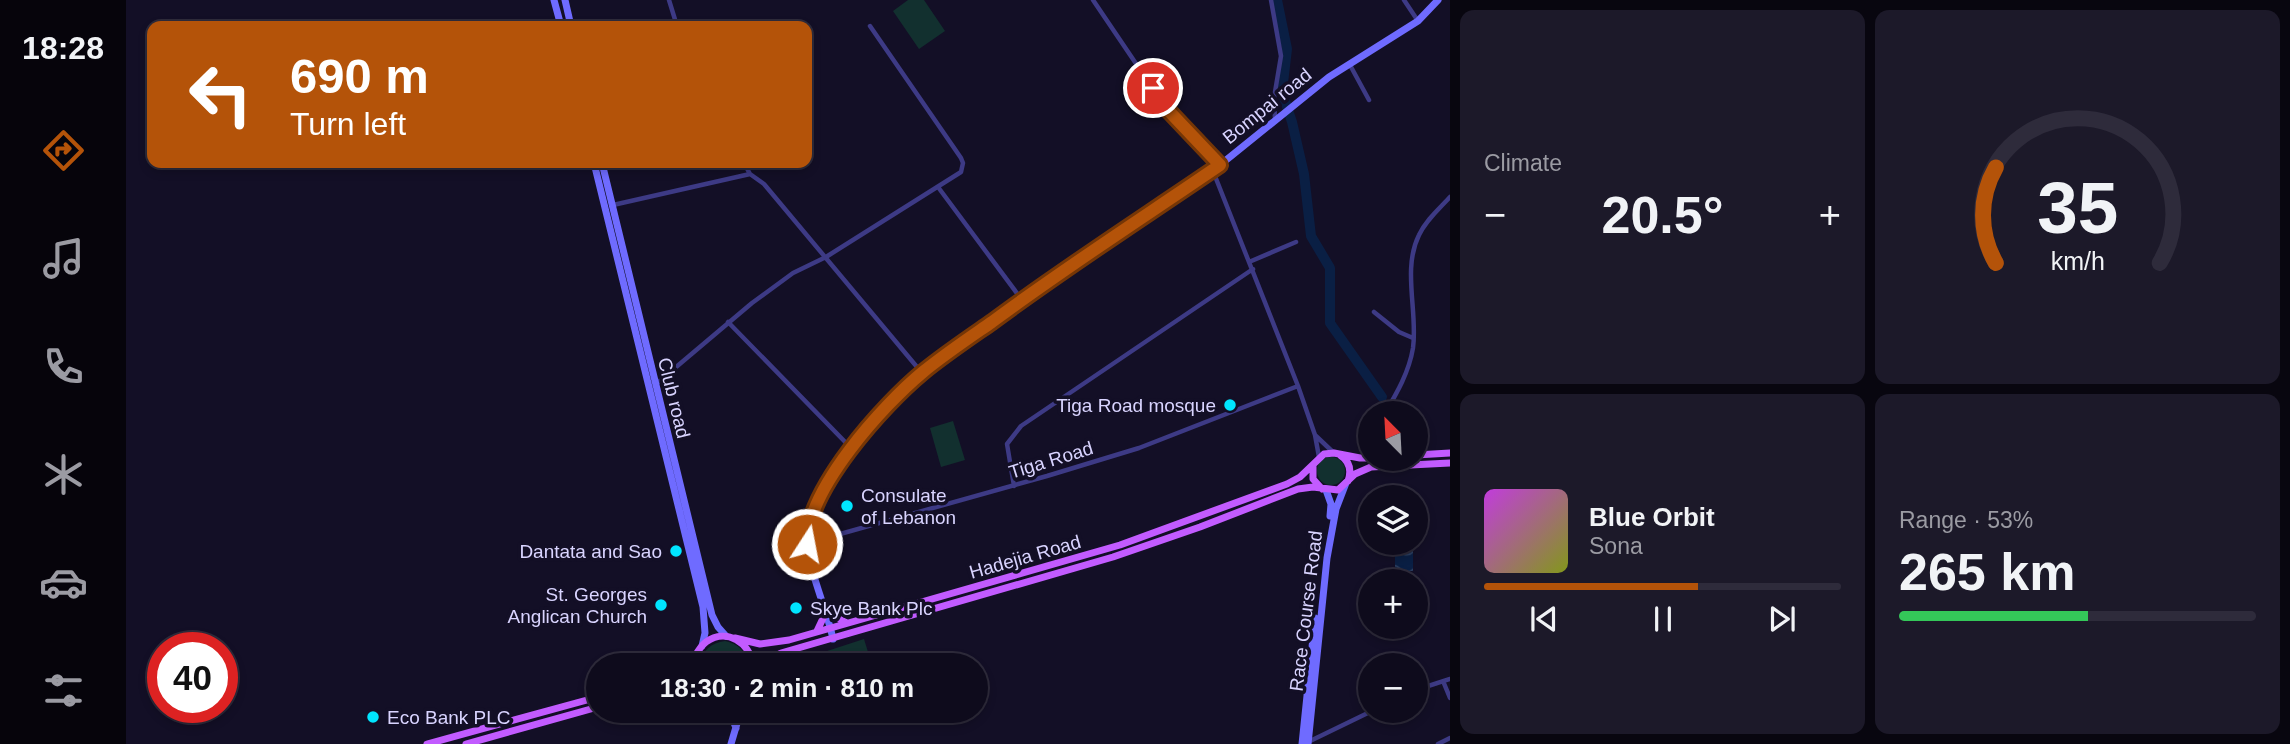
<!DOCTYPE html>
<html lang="en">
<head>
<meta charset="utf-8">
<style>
  :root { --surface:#0e0b1c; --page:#1c1929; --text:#f1f3f6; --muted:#9b9ba3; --line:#2e2b3b; --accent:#b45309 }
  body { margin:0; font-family:Helvetica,sans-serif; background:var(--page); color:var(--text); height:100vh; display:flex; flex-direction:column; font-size:26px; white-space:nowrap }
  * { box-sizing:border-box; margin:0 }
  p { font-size:23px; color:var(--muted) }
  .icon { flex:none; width:38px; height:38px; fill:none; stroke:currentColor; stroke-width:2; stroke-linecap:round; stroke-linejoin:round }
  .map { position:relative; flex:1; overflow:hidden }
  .panel { display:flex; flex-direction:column; gap:10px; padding:10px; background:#08060f; width:840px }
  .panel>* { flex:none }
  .guide { position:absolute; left:21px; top:21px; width:665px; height:147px; border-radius:14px; box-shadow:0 4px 10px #0003,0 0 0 2px var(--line); background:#b45309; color:#fff; overflow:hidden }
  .needle { width:46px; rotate:336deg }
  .buttons { position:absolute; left:1232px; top:401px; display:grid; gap:14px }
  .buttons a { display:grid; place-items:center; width:70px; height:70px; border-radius:50%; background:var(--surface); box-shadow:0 4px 10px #0003,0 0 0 2px var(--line); font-size:35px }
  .speed { position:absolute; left:21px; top:632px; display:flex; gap:14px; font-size:35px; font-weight:700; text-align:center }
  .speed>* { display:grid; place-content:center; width:91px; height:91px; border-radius:50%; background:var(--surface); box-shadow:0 4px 10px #0003,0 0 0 2px var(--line); line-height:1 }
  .speed .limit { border:10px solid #d22; background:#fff; color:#111 }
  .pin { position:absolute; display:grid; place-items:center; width:60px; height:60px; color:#fff; margin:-30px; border:4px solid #fff; border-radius:50%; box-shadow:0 2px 7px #0007 }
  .me { position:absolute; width:77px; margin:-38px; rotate:11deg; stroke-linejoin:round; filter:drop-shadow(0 0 5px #0008) }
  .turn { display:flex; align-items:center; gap:24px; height:147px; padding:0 28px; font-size:32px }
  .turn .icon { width:91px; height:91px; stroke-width:2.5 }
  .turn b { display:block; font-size:49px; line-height:60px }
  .big { font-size:52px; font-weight:800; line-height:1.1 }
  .panel .widget { flex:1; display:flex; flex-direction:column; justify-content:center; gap:10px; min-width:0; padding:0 24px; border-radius:14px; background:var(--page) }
  .panel .dial { align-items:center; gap:0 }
  .dial svg { height:182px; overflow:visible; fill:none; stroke:var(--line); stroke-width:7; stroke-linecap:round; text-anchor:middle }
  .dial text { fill:var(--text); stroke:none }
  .song { display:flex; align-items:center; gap:21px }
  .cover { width:84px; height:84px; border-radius:10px; background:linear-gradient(135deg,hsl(290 70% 55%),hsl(70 70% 35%)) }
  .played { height:7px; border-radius:4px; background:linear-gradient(90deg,var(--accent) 60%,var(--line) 60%) }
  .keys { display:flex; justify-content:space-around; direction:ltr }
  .heat { display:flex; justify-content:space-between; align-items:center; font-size:38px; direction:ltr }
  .charge { height:10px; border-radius:5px; background:linear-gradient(90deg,#34c759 53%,var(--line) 0) }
  .panel .tiles { flex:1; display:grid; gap:10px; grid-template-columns:repeat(2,1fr) }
  .trip { position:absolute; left:460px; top:653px; width:402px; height:70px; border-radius:35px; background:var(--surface); box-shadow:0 4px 10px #0003,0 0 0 2px var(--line); font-weight:800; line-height:70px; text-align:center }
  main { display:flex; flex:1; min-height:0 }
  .dock { display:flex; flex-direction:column; width:126px; justify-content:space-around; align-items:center; background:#06040b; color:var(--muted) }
  .dock .icon { width:49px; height:49px }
  .dock .on { color:var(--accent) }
  .dock b { font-size:32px; color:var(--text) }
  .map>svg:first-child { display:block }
  .garden { fill:#12302f }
  .water { fill:url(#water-waves) }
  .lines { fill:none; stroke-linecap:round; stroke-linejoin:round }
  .river { stroke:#0a1f44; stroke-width:10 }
  .street { stroke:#3d3a85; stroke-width:4.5 }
  .secondary { stroke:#6f6bff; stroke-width:7 }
  .primary { stroke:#c25bff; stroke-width:7 }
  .route-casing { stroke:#753606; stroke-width:18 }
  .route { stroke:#b45309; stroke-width:12 }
  .poi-dot { fill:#00e5ff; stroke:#130f26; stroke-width:2.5 }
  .labels { text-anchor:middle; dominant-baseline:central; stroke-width:7; stroke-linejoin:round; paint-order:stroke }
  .street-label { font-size:19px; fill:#d9d4ff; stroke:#130f26 }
  .poi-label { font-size:19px; fill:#d9d4ff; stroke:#130f26; text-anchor:end }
</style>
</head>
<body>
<main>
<nav class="dock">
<b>18:28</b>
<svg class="icon on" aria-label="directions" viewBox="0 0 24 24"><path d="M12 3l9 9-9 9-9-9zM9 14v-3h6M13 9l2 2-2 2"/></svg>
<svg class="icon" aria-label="music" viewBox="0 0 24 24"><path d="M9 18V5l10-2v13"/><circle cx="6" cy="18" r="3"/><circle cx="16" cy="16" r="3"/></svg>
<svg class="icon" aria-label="phone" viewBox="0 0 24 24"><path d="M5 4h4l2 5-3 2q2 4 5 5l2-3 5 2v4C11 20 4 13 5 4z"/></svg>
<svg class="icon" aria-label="climate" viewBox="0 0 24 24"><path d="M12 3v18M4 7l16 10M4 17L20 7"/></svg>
<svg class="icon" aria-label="car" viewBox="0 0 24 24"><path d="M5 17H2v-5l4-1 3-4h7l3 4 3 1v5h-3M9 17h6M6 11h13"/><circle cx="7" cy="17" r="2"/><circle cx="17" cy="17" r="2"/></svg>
<svg class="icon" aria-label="filters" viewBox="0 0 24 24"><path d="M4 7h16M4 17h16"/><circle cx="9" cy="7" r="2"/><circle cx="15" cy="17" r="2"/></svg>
</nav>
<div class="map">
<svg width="1324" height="744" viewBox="0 0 1324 744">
  <defs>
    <pattern id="water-waves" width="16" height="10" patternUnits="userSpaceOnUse" patternTransform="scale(1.75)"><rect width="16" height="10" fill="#0a1f44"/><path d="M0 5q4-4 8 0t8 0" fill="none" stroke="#2d3f60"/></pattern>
  </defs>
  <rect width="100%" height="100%" fill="#130f26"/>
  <path class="garden" d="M 782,0 L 798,0 L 819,31 L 793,49 L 767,11 Z
    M 827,421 L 839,460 L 815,467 L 804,428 Z
    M1191 471a14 14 0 1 1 28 0a14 14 0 1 1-28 0Z
    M 738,639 L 746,665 L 699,665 L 695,653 Z
    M 599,641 C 612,644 621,651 622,665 L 574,665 C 576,650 585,643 599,641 Z"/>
  <path class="water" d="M 1269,550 L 1287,550 L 1287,571 L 1269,571 Z"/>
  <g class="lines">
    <path class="river" d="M 1151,0 L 1161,49 L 1156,92 L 1166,122 L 1178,174 L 1185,236 L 1204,268 L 1204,323 L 1256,397"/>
    <path class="street" d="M 543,0 L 551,26
      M 967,0 L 1040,108 L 1094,165
      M 1145,0 L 1155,56 L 1148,98 L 1149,119
      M 1278,0 L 1292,21
      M 1224,65 L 1243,100
      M 618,163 L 624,174 L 638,184 L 796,373
      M 1087,171 L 1172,386 L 1189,435 L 1193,457
      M 812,187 L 896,300
      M 487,205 L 624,174
      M 1123,262 L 1170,242
      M 1248,312 L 1273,332 L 1287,338
      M 602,322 L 725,448
      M 530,384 L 626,303 L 667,273 L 700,257 L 835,172 L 837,163 L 835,158 L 744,26
      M 1259,413 C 1271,393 1283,372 1287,348 C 1292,312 1276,269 1293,235 C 1300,220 1313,209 1324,197
      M 1190,436 L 1208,453
      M 888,486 L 881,444 L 895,426 L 1127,269
      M 682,543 L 921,476 L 1013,448 L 1172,386
      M 1317,681 L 1324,698
      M 1290,690 L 1324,679
      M 1182,742 L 1248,710
      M 1312,744 L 1324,738"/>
    <path class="secondary" d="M 428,0 L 435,26
      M 439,0 L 445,26
      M 468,163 L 577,607 L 579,633 L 576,646
      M 476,163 L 586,615 L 592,627 L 600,636
      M 1200,490 L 1205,504 L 1204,516
      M 707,639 C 701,609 682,570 681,540 C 680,520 691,503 701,486 C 733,431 777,387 828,349 L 1094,165 L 1203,77 L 1292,21 L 1312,0
      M 603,710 L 610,728
      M 605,744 L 615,710
      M 1176,744 L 1189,618
      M 1182,744 L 1201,558 L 1210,509 L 1220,483"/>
    <path class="primary" d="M 1214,455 C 1223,461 1226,470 1222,481
      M 1290,455 L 1324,453
      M 1187,466 L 1187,479 L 1196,489
      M 691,631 L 700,612 L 721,623
      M 609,638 L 634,644 L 663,640 L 994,545 L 1161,484 L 1174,477 L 1198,454 L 1208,453 L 1234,458 L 1244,458
      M 563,665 C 569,658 572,648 580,642 C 601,627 624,643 627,665
      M 633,665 L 655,653 L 987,557 L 1074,527 L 1172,489 L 1187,487 L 1212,490 L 1229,474 L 1245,467 L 1324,463
      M 301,744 L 472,697
      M 340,744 L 472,707"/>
  </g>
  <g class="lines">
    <g class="route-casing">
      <path id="route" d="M 681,544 C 680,490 757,405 797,372 C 819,354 843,338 866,322 C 940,267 1018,217 1094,165 L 1040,108 L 1027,88"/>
    </g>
    <use href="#route" class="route"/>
  </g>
  <g class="poi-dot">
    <circle cx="1104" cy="405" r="7"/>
    <circle cx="721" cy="506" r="7"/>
    <circle cx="550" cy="551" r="7"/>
    <circle cx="535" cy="605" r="7"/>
    <circle cx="670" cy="608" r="7"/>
    <circle cx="247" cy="717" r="7"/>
  </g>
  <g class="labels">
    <g class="street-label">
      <text transform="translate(1141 106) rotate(-39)">Bompai road</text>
      <text transform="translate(548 398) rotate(76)">Club road</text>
      <text transform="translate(925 460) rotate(-17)">Tiga Road</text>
      <text transform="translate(899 557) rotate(-16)">Hadejia Road</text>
      <text transform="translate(1180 611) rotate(-83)">Race Course Road</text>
    </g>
    <g class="poi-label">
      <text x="1090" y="405">Tiga Road mosque</text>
      <text x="735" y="495" text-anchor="start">Consulate<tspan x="735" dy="22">of Lebanon</tspan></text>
      <text x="536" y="551">Dantata and Sao</text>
      <text x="521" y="594">St. Georges<tspan x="521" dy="22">Anglican Church</tspan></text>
      <text x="684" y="608" text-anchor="start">Skye Bank Plc</text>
      <text x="261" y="717" text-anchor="start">Eco Bank PLC</text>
    </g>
  </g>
</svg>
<div class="buttons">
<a><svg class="needle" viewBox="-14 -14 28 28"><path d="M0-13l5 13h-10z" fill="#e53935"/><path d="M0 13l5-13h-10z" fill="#9b9ba3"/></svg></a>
<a><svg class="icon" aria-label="layers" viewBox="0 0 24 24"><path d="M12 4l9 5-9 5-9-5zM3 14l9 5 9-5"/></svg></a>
<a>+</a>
<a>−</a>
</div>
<div class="speed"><div class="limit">40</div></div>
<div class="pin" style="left:1027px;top:88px;background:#d93025"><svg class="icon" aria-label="arrive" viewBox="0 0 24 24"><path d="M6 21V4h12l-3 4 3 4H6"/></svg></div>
<svg class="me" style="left:681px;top:544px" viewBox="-20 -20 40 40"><circle r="17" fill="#b45309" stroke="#fff" stroke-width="3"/><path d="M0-11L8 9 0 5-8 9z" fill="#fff"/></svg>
<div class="trip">18:30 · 2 min · 810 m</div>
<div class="guide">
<div class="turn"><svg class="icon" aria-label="left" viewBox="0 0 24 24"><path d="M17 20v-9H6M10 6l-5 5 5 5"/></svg><div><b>690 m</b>Turn left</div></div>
</div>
</div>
<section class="panel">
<div class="tiles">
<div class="widget"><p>Climate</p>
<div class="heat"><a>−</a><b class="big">20.5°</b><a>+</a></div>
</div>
<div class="widget dial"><svg viewBox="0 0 100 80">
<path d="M14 69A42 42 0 1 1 86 69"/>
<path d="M14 69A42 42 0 0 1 14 27" stroke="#b45309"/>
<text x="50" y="56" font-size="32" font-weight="700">35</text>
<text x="50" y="72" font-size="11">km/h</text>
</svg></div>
<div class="widget">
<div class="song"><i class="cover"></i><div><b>Blue Orbit</b><p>Sona</p></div></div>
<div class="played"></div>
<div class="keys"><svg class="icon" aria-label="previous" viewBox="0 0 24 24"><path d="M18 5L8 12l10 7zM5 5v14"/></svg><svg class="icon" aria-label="pause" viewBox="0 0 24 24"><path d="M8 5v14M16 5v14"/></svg><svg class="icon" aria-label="next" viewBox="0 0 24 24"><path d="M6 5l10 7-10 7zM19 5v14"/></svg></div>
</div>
<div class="widget"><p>Range · 53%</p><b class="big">265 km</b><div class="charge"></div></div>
</div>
</section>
</main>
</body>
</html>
